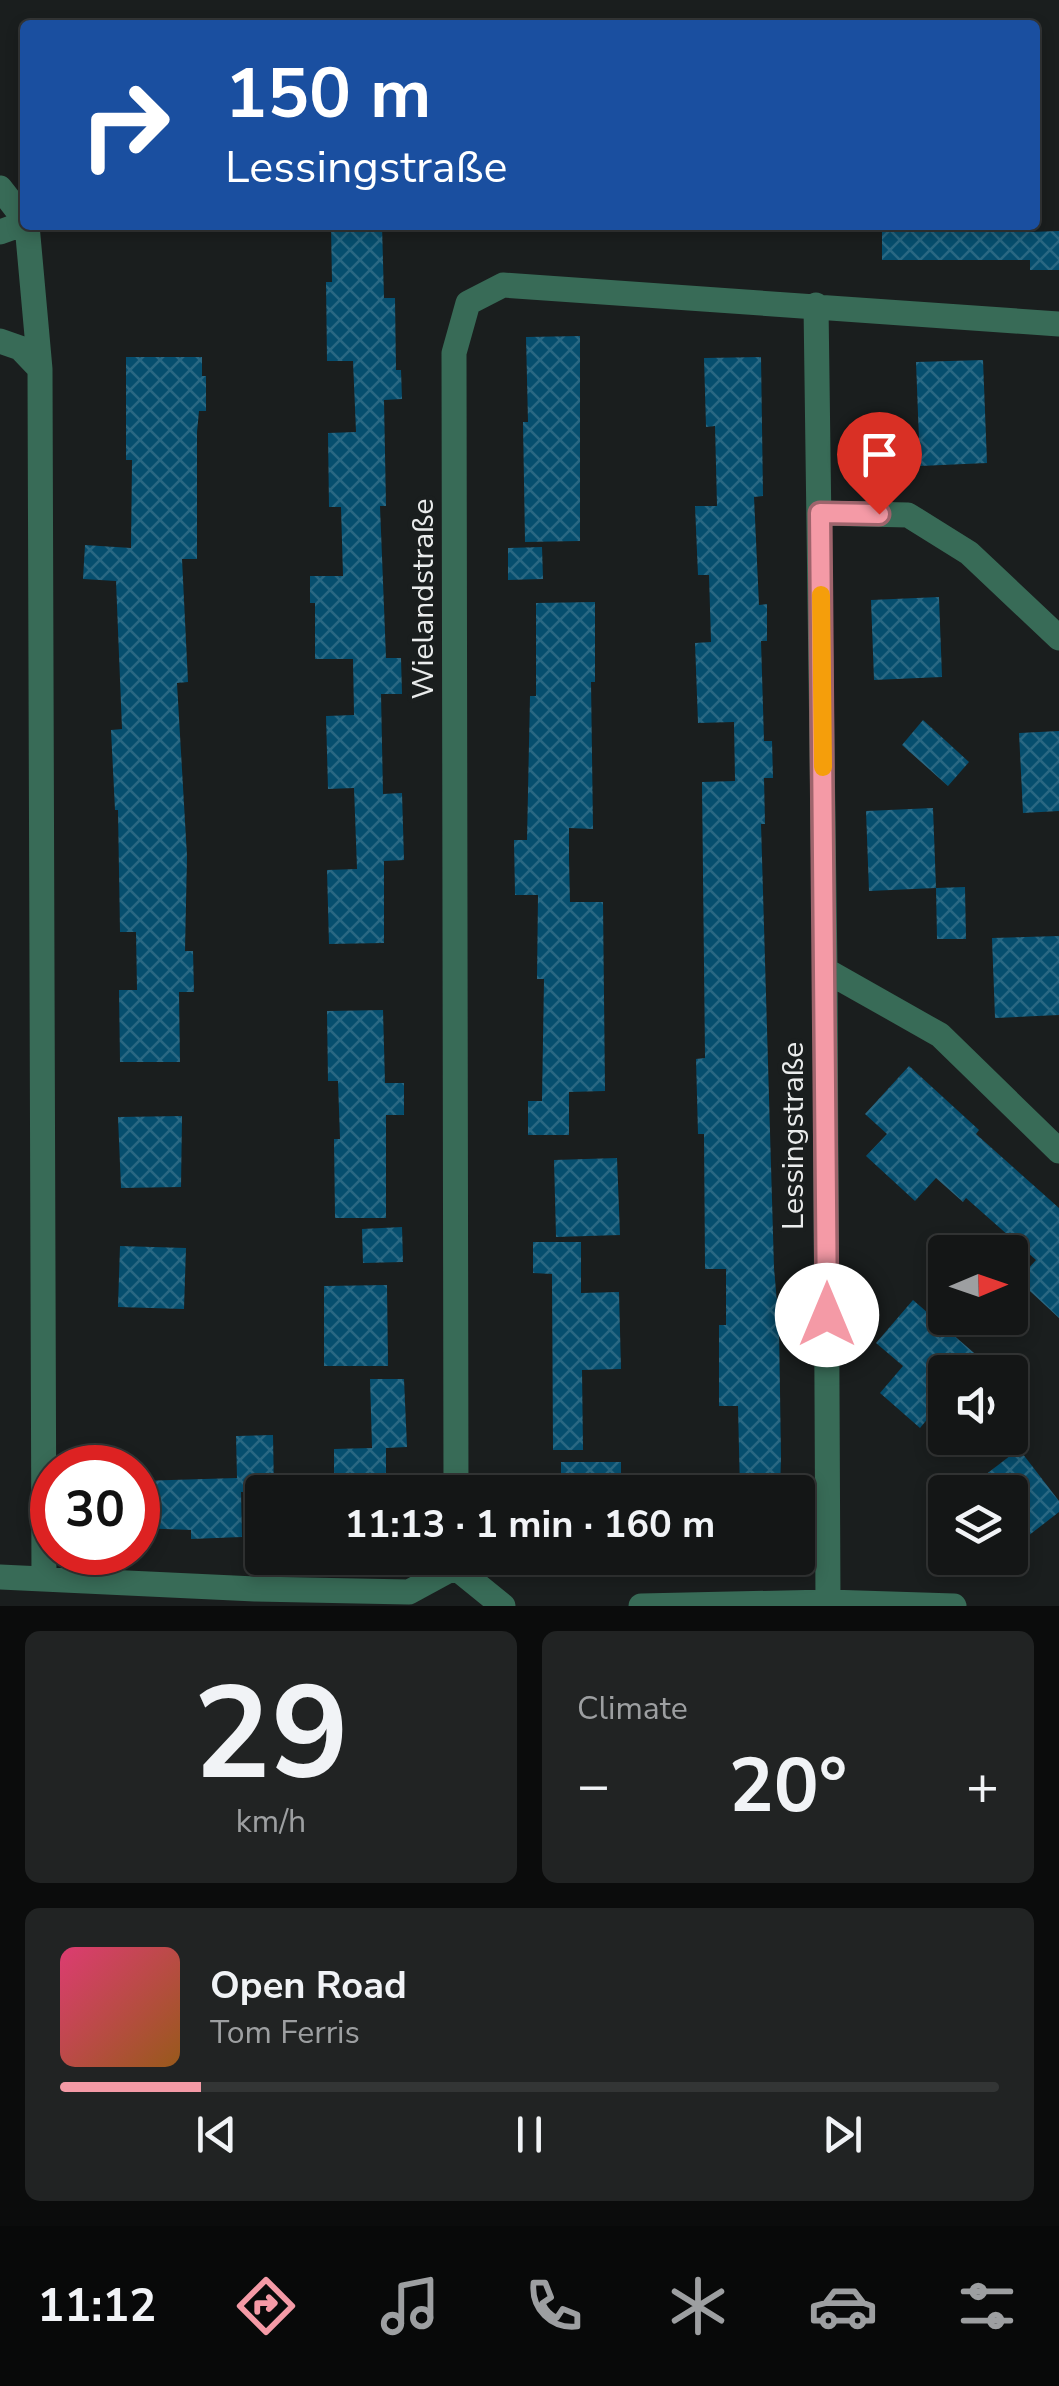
<!DOCTYPE html>
<html lang="en">
<head>
<meta charset="utf-8">
<style>
  :root { --surface:#141616; --page:#212323; --text:#f1f3f6; --muted:#9d9fa1; --line:#333535; --accent:#f49aa6 }
  body { margin:0; font-family:"Nunito Sans",sans-serif; background:var(--page); color:var(--text); height:100vh; display:flex; flex-direction:column; font-size:38px; white-space:nowrap }
  * { box-sizing:border-box; margin:0 }
  p { font-size:32px; color:var(--muted) }
  .icon { flex:none; width:55px; height:55px; fill:none; stroke:currentColor; stroke-width:2; stroke-linecap:round; stroke-linejoin:round }
  .map { position:relative; height:1606px; overflow:hidden }
  .sheet { display:flex; flex-direction:column; gap:25px; padding:25px; background:#0b0c0c; flex:1 }
  .sheet>* { flex:none }
  .banner { position:absolute; left:20px; top:20px; width:1020px; height:210px; border-radius:10px; box-shadow:0 5px 15px #0003,0 0 0 2px var(--line); background:#1a4fa0; color:#fff; overflow:hidden }
  .needle { width:65px; rotate:88deg }
  .controls { position:absolute; left:928px; top:1235px; display:grid; gap:20px }
  .controls a { display:grid; place-items:center; width:100px; height:100px; border-radius:10px; background:var(--surface); box-shadow:0 5px 15px #0003,0 0 0 2px var(--line); font-size:50px }
  .speed { position:absolute; left:30px; top:1445px; display:flex; gap:20px; font-size:50px; font-weight:700; text-align:center }
  .speed>* { display:grid; place-content:center; width:130px; height:130px; border-radius:50%; background:var(--surface); box-shadow:0 5px 15px #0003,0 0 0 2px var(--line); line-height:1 }
  .speed .limit { border:15px solid #d22; background:#fff; color:#111 }
  .pin { position:absolute; display:grid; place-items:center; width:85px; height:85px; color:#fff; margin:-102px -42px; border-radius:50% 50% 50% 0; rotate:-45deg; box-shadow:0 0 10px #0007 }
  .pin .icon { rotate:45deg }
  .me { position:absolute; width:110px; margin:-55px; rotate:0deg; stroke-linejoin:round; filter:drop-shadow(0 0 8px #0008) }
  .turn { display:flex; align-items:center; gap:35px; height:210px; padding:0 40px; font-size:45px }
  .turn .icon { width:130px; height:130px; stroke-width:2.5 }
  .turn b { display:block; font-size:70px; line-height:85px }
  .big { font-size:75px; font-weight:700; line-height:1.1 }
  .sheet .widget { flex:1; display:flex; flex-direction:column; justify-content:center; gap:15px; min-width:0; padding:0 35px; border-radius:15px; background:var(--page) }
  .sheet .dial { align-items:center; gap:0 }
  .dial b { font-size:130px; line-height:1 }
  .song { display:flex; align-items:center; gap:30px }
  .cover { width:120px; height:120px; border-radius:15px; background:linear-gradient(135deg,hsl(340 70% 55%),hsl(30 70% 35%)) }
  .played { height:10px; border-radius:5px; background:linear-gradient(90deg,var(--accent) 15%,var(--line) 15%) }
  .keys { display:flex; justify-content:space-around; direction:ltr }
  .heat { display:flex; justify-content:space-between; align-items:center; font-size:55px; direction:ltr }
  .sheet .tiles { flex:1; display:grid; gap:25px; grid-template-columns:1fr 1fr }
  .widget:last-child { grid-column:span 2 }
  .trip { position:absolute; left:245px; top:1475px; width:570px; height:100px; border-radius:10px; background:var(--surface); box-shadow:0 5px 15px #0003,0 0 0 2px var(--line); font-weight:700; line-height:100px; text-align:center }
  .tab-bar { display:flex; height:160px; justify-content:space-around; align-items:center; background:#080909; color:var(--muted) }
  .tab-bar .icon { width:70px; height:70px }
  .tab-bar .active { color:var(--accent) }
  .tab-bar b { font-size:45px; color:var(--text) }
  .map>svg:first-child { display:block }
  .building { fill:url(#building-cross-hatch) }
  .lines { fill:none; stroke-linecap:round; stroke-linejoin:round }
  .street { stroke:#386b57; stroke-width:25 }
  .route-casing { stroke:#9f646c; stroke-width:25 }
  .route { stroke:#f49aa6; stroke-width:18 }
  .slow { stroke:#f59e0b; stroke-width:18 }
  .labels { text-anchor:middle; dominant-baseline:central; stroke-width:9; stroke-linejoin:round; paint-order:stroke }
  .street-label { font-size:30px; fill:#eaecec; stroke:#1a1e1e }
</style>
</head>
<body>
<div class="map">
<svg width="1059" height="1606" viewBox="0 0 1059 1606">
  <defs>
    <pattern id="building-cross-hatch" width="8" height="8" patternUnits="userSpaceOnUse" patternTransform="scale(2.5)"><rect width="8" height="8" fill="#064e6e"/><path d="M0 0l8 8M0 8l8-8" fill="none" stroke="#2a6883"/></pattern>
  </defs>
  <rect width="100%" height="100%" fill="#1a1e1e"/>
  <path class="building" d="M 331,225 L 382,225 L 384,298 L 395,298 L 396,370 L 401,370 L 402,399 L 384,400 L 386,506 L 380,506 L 386,658 L 401,658 L 402,694 L 381,694 L 383,794 L 402,793 L 404,860 L 384,861 L 384,943 L 329,944 L 327,870 L 357,869 L 354,788 L 328,789 L 326,716 L 354,715 L 353,659 L 315,659 L 315,603 L 310,603 L 310,576 L 343,576 L 341,507 L 329,507 L 328,433 L 356,432 L 353,361 L 327,361 L 326,282 L 332,282 Z
    M 936,225 L 1030,225 L 1030,232 L 1059,231 L 1059,270 L 1030,270 L 1030,260 L 882,260 L 882,228 L 936,230 Z
    M 580,336 L 580,541 L 525,542 L 523,422 L 528,422 L 526,337 Z
    M 126,357 L 202,357 L 202,376 L 206,376 L 206,411 L 199,411 L 197,432 L 197,559 L 182,559 L 188,682 L 177,683 L 187,856 L 185,951 L 193,951 L 194,992 L 179,992 L 180,1062 L 120,1062 L 119,990 L 137,990 L 136,932 L 120,932 L 118,810 L 115,810 L 111,730 L 122,729 L 116,581 L 83,579 L 85,545 L 131,548 L 132,460 L 126,460 Z
    M 761,357 L 763,496 L 754,497 L 759,605 L 767,604 L 767,641 L 761,641 L 764,741 L 772,741 L 773,778 L 764,778 L 765,824 L 761,824 L 774,1268 L 779,1325 L 781,1457 L 780,1492 L 740,1492 L 738,1406 L 719,1406 L 719,1325 L 726,1325 L 726,1269 L 705,1269 L 704,1134 L 698,1134 L 696,1059 L 705,1058 L 702,782 L 735,781 L 734,722 L 698,723 L 695,643 L 711,642 L 709,575 L 698,575 L 695,506 L 717,506 L 715,426 L 706,427 L 704,358 Z
    M 983,360 L 987,463 L 920,466 L 916,362 Z
    M 542,547 L 543,579 L 508,580 L 508,548 Z
    M 939,597 L 942,677 L 874,680 L 871,600 Z
    M 595,602 L 595,682 L 591,682 L 593,829 L 569,828 L 569,859 L 570,902 L 603,902 L 605,1091 L 569,1092 L 569,1135 L 528,1135 L 528,1101 L 542,1101 L 544,979 L 537,979 L 538,895 L 515,895 L 514,840 L 527,840 L 530,696 L 536,696 L 536,603 Z
    M 923,720 L 969,762 L 948,786 L 902,745 Z
    M 1059,731 L 1059,811 L 1023,813 L 1019,733 Z
    M 933,808 L 936,888 L 869,891 L 866,811 Z
    M 965,887 L 966,939 L 937,939 L 936,888 Z
    M 1059,936 L 1059,1015 L 995,1018 L 992,938 Z
    M 383,1010 L 385,1083 L 404,1083 L 404,1115 L 386,1115 L 386,1218 L 335,1218 L 334,1139 L 340,1139 L 338,1081 L 328,1081 L 327,1011 Z
    M 909,1066 L 979,1130 L 976,1134 L 1059,1208 L 1059,1318 L 1018,1280 L 1036,1260 L 966,1198 L 963,1202 L 936,1178 L 915,1201 L 866,1156 L 887,1134 L 865,1114 Z
    M 182,1116 L 181,1187 L 121,1188 L 118,1117 Z
    M 617,1158 L 620,1235 L 556,1237 L 554,1160 Z
    M 402,1227 L 403,1262 L 363,1263 L 362,1229 Z
    M 533,1242 L 581,1242 L 581,1293 L 619,1292 L 621,1369 L 582,1370 L 583,1450 L 553,1450 L 552,1274 L 533,1273 Z
    M 120,1246 L 186,1248 L 184,1309 L 118,1307 Z
    M 387,1285 L 388,1366 L 324,1366 L 324,1286 Z
    M 913,1300 L 996,1372 L 945,1372 L 945,1398 L 920,1428 L 880,1393 L 903,1366 L 876,1343 Z
    M 370,1379 L 404,1379 L 407,1447 L 386,1448 L 386,1492 L 334,1492 L 334,1449 L 372,1448 Z
    M 273,1435 L 274,1492 L 241,1492 L 242,1537 L 191,1539 L 191,1530 L 138,1528 L 138,1481 L 237,1478 L 236,1436 Z
    M 1019,1449 L 1059,1501 L 1059,1512 L 1010,1550 L 1010,1492 L 963,1492 Z
    M 561,1462 L 621,1462 L 621,1492 L 561,1492 Z"/>
  <g class="lines">
    <path class="street" d="M 0,188 L 25,220
      M 27,225 L 40,369 L 44,1579
      M 0,232 L 25,223
      M 816,305 L 825,970 L 828,1602
      M 0,341 L 20,348 L 40,369
      M 820,513 L 908,515 L 969,553 L 1059,638
      M 825,970 L 940,1035 L 1059,1151
      M 456,1492 L 454,353 L 468,303 L 503,285 L 1059,324
      M 0,1577 L 255,1589 L 409,1592 L 455,1567 L 503,1606
      M 641,1606 L 828,1602 L 954,1606"/>
  </g>
  <g class="lines">
    <g class="route-casing">
      <path id="route" d="M 827,1315 L 820,513 L 879,514"/>
    </g>
    <use href="#route" class="route"/>
    <path class="slow" d="M 821,595 L 823,767"/>
  </g>
  <g class="labels">
    <g class="street-label">
      <text transform="translate(423 599) rotate(-90)">Wielandstraße</text>
      <text transform="translate(793 1136) rotate(-90)">Lessingstraße</text>
    </g>
  </g>
</svg>
<div class="controls">
<a><svg class="needle" viewBox="-14 -14 28 28"><path d="M0-13l5 13h-10z" fill="#e53935"/><path d="M0 13l5-13h-10z" fill="#9d9fa1"/></svg></a>
<a><svg class="icon" aria-label="sound" viewBox="0 0 24 24"><path d="M4 9h4l5-4v14l-5-4H4zM17 9q2 3 0 6"/></svg></a>
<a><svg class="icon" aria-label="layers" viewBox="0 0 24 24"><path d="M12 4l9 5-9 5-9-5zM3 14l9 5 9-5"/></svg></a>
</div>
<div class="speed"><div class="limit">30</div></div>
<div class="pin" style="left:879px;top:514px;background:#d93025"><svg class="icon" aria-label="arrive" viewBox="0 0 24 24"><path d="M6 21V4h12l-3 4 3 4H6"/></svg></div>
<svg class="me" style="left:827px;top:1315px" viewBox="-20 -20 40 40"><circle r="19" fill="#fff"/><path d="M0-13L10 11 0 6-10 11z" fill="#f49aa6"/></svg>
<div class="trip">11:13 · 1 min · 160 m</div>
<div class="banner">
<div class="turn"><svg class="icon" aria-label="right" viewBox="0 0 24 24"><path d="M7 20v-9h11M14 6l5 5-5 5"/></svg><div><b>150 m</b>Lessingstraße</div></div>
</div>
</div>
<section class="sheet">
<div class="tiles">
<div class="widget dial"><b>29</b><p>km/h</p></div>
<div class="widget"><p>Climate</p>
<div class="heat"><a>−</a><b class="big">20°</b><a>+</a></div>
</div>
<div class="widget">
<div class="song"><i class="cover"></i><div><b>Open Road</b><p>Tom Ferris</p></div></div>
<div class="played"></div>
<div class="keys"><svg class="icon" aria-label="previous" viewBox="0 0 24 24"><path d="M18 5L8 12l10 7zM5 5v14"/></svg><svg class="icon" aria-label="pause" viewBox="0 0 24 24"><path d="M8 5v14M16 5v14"/></svg><svg class="icon" aria-label="next" viewBox="0 0 24 24"><path d="M6 5l10 7-10 7zM19 5v14"/></svg></div>
</div>
</div>
</section>
<nav class="tab-bar">
<b>11:12</b>
<svg class="icon active" aria-label="directions" viewBox="0 0 24 24"><path d="M12 3l9 9-9 9-9-9zM9 14v-3h6M13 9l2 2-2 2"/></svg>
<svg class="icon" aria-label="music" viewBox="0 0 24 24"><path d="M9 18V5l10-2v13"/><circle cx="6" cy="18" r="3"/><circle cx="16" cy="16" r="3"/></svg>
<svg class="icon" aria-label="phone" viewBox="0 0 24 24"><path d="M5 4h4l2 5-3 2q2 4 5 5l2-3 5 2v4C11 20 4 13 5 4z"/></svg>
<svg class="icon" aria-label="climate" viewBox="0 0 24 24"><path d="M12 3v18M4 7l16 10M4 17L20 7"/></svg>
<svg class="icon" aria-label="car" viewBox="0 0 24 24"><path d="M5 17H2v-5l4-1 3-4h7l3 4 3 1v5h-3M9 17h6M6 11h13"/><circle cx="7" cy="17" r="2"/><circle cx="17" cy="17" r="2"/></svg>
<svg class="icon" aria-label="filters" viewBox="0 0 24 24"><path d="M4 7h16M4 17h16"/><circle cx="9" cy="7" r="2"/><circle cx="15" cy="17" r="2"/></svg>
</nav>
</body>
</html>
